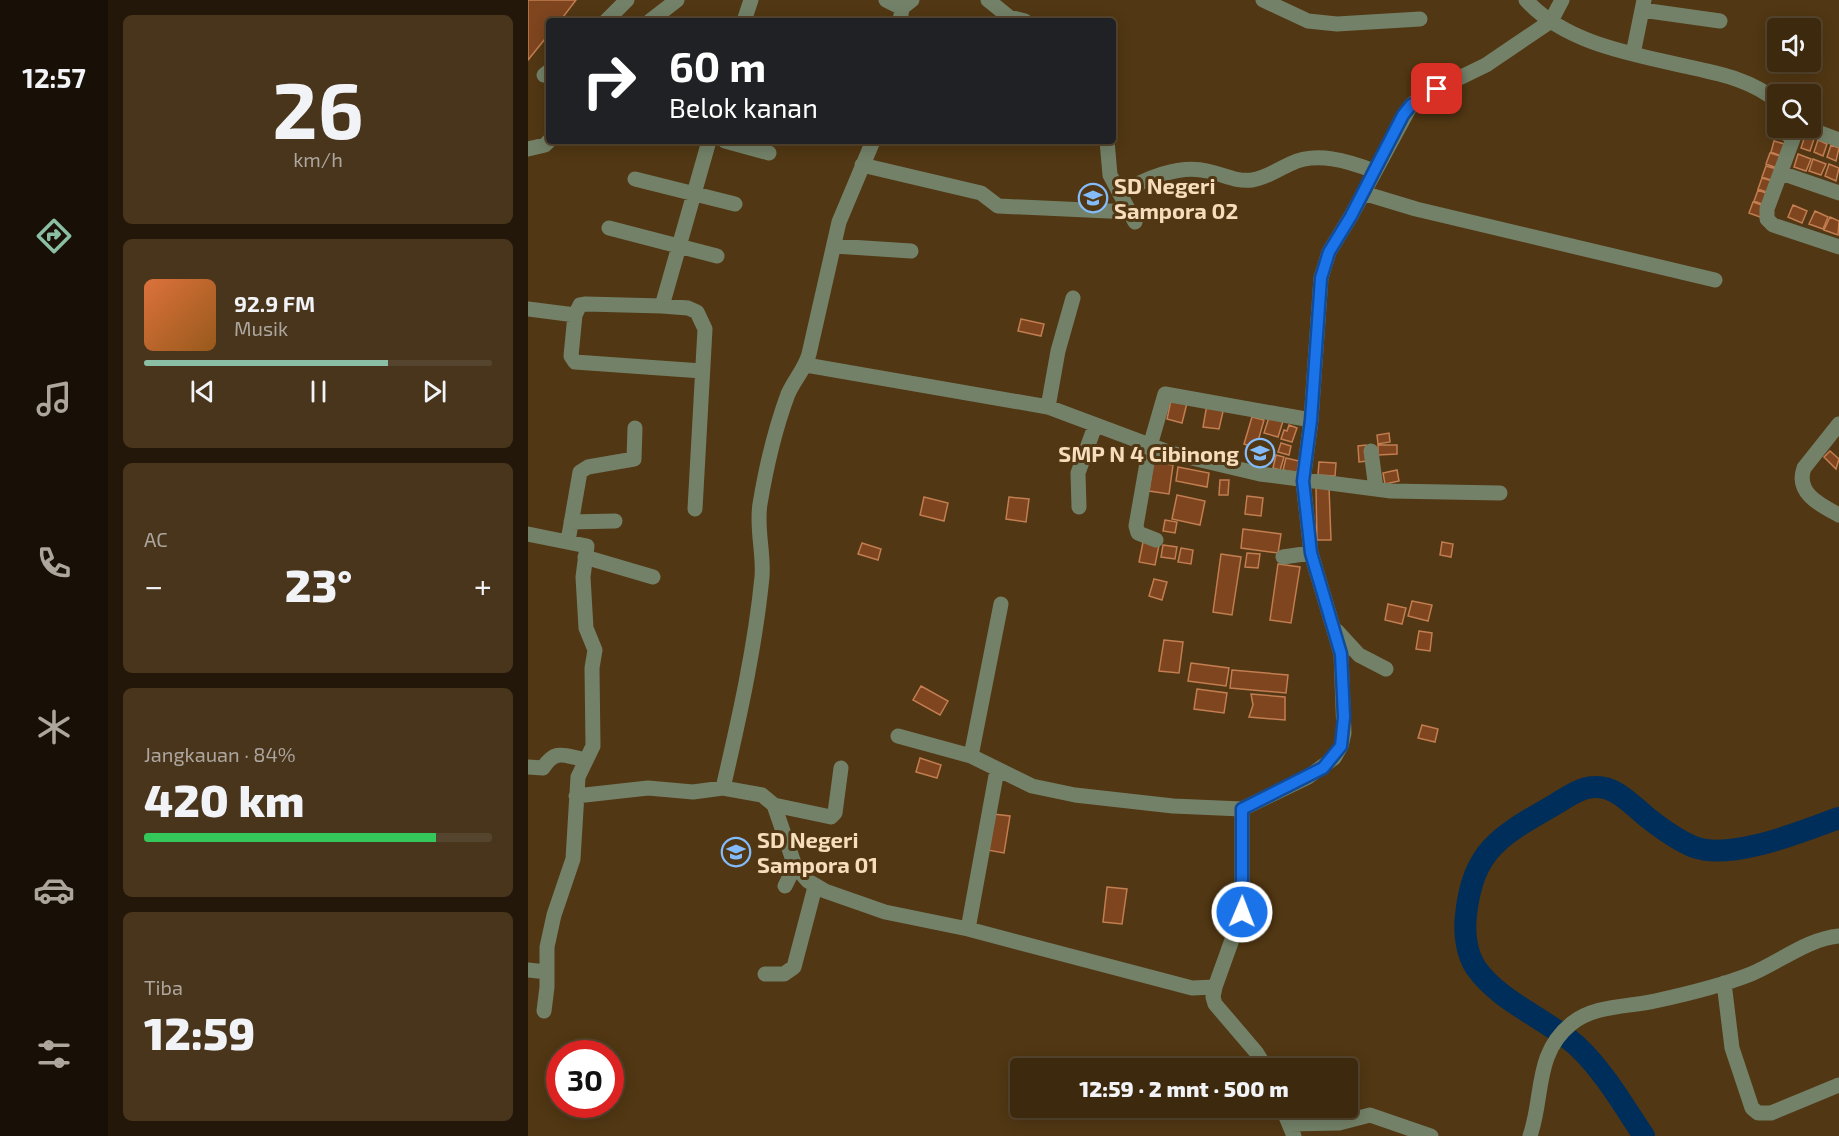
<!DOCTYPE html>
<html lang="id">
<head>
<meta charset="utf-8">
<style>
  :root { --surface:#3d290e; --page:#48351c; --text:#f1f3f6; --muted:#ada69e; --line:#56452e; --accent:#8abfa5 }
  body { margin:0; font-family:"Exo 2",sans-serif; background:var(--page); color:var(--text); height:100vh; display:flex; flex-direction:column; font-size:22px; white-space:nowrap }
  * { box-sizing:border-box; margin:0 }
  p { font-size:20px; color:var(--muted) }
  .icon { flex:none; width:33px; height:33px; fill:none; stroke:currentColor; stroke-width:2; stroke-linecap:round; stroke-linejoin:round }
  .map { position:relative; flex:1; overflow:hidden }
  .sheet { display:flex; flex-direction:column; gap:15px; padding:15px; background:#221708; width:420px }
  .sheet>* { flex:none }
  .guide { position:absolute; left:18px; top:18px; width:570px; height:126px; border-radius:6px; box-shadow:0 3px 15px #0003,0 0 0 2px var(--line); background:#202124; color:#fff; overflow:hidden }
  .buttons { position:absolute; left:1239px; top:18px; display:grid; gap:12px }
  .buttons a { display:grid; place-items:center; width:54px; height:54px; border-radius:6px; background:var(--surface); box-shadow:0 3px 15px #0003,0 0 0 2px var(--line); font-size:30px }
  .speed { position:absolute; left:18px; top:1040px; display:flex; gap:12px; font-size:30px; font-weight:700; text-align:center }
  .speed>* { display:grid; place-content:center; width:78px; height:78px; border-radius:50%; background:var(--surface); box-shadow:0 3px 15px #0003,0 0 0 2px var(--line); line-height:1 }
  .speed .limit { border:9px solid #d22; background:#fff; color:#111 }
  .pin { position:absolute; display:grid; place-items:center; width:51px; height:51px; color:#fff; margin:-26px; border-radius:12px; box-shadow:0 3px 9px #0006 }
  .me { position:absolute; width:66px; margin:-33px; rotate:1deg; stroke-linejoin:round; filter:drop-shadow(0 0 4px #0008) }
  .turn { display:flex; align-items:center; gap:21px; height:126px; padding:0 24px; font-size:27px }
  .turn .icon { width:78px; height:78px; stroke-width:2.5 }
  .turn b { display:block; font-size:42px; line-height:51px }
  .big { font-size:45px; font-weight:800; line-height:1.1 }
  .sheet .tile { flex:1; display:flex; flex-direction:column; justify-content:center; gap:9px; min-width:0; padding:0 21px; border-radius:9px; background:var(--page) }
  .sheet .dial { align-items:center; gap:0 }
  .dial b { font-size:78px; line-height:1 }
  .song { display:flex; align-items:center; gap:18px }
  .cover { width:72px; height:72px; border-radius:9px; background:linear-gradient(135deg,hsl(20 70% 55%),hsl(30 70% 35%)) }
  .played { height:6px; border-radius:3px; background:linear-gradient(90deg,var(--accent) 70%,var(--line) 70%) }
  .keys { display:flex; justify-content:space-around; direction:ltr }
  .heat { display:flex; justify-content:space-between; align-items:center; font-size:33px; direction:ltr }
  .charge { height:9px; border-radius:4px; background:linear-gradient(90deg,#34c759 84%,var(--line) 0) }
  .trip { position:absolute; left:482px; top:1058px; width:348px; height:60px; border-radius:6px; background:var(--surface); box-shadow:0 3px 15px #0003,0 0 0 2px var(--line); font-weight:800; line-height:60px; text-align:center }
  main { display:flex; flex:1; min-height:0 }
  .tabs { display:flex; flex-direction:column; width:108px; justify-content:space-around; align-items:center; background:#181006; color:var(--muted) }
  .tabs .icon { width:42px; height:42px }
  .tabs .on { color:var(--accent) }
  .tabs b { font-size:27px; color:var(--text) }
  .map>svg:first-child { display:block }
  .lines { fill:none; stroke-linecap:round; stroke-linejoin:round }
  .river { stroke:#002e5a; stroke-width:22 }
  .building { fill:#7e451f; stroke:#c27d51; stroke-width:1.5 }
  .minor { stroke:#738168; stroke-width:15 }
  .route-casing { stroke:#114b97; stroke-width:15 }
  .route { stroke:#1a73e8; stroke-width:10 }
  .labels { text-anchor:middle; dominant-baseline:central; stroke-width:6; stroke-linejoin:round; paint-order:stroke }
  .poi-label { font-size:22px; font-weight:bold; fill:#f8ddbc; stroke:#513713; text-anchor:start }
</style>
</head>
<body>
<main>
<nav class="tabs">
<b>12:57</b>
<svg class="icon on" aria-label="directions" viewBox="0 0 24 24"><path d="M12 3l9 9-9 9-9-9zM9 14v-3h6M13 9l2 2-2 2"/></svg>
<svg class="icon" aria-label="music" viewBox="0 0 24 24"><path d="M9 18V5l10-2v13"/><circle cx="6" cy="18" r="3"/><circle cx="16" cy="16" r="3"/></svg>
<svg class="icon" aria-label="phone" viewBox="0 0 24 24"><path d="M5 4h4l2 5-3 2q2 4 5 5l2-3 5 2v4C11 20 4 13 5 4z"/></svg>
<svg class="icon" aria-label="climate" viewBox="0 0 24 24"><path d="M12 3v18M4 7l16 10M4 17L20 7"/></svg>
<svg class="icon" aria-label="car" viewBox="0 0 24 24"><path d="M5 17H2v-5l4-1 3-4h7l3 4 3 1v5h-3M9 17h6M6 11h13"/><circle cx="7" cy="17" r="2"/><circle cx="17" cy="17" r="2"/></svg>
<svg class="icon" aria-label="filters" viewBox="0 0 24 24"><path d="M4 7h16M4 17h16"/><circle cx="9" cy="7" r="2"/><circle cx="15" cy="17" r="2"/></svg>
</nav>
<section class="sheet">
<div class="tile dial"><b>26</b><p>km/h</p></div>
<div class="tile">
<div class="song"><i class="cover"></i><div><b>92.9 FM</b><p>Musik</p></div></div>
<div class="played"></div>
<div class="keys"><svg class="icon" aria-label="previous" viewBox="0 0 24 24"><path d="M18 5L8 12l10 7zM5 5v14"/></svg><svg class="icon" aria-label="pause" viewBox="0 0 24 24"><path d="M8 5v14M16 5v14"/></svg><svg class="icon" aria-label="next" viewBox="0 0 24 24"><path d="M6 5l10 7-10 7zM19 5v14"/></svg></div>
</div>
<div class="tile"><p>AC</p>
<div class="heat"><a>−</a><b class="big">23°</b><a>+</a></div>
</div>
<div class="tile"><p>Jangkauan · 84%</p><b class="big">420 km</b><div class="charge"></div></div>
<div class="tile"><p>Tiba</p><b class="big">12:59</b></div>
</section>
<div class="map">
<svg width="1311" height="1136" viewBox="0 0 1311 1136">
  <rect width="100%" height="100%" fill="#513713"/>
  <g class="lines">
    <path class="river" d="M 1116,1136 C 1095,1105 1076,1071 1048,1045 C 1017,1018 972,1002 948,968 C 938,953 936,932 938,915 C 945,850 972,836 1026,805 C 1038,798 1052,787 1067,787 C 1088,786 1104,805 1120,818 C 1134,829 1149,840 1166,847 C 1204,861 1274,831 1311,818"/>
  </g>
  <path class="building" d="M 0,0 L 48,0 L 32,21 L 21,21 L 21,34 L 0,60 Z
    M 1251,128 L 1265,130 L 1261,142 L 1248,137 Z
    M 1277,136 L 1286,139 L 1282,151 L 1273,148 Z
    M 1290,140 L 1299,144 L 1295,156 L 1286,152 Z
    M 1246,141 L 1260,145 L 1256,157 L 1243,152 Z
    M 1303,145 L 1311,148 L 1308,161 L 1299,157 Z
    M 1242,153 L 1256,157 L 1252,169 L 1238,164 Z
    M 1270,154 L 1283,159 L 1278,171 L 1266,167 Z
    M 1285,159 L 1298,164 L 1293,175 L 1281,171 Z
    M 1301,164 L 1311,168 L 1308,181 L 1297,176 Z
    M 1238,166 L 1252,170 L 1248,182 L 1234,177 Z
    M 1234,178 L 1248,182 L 1244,194 L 1230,189 Z
    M 1230,190 L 1243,195 L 1239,206 L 1226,201 Z
    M 1225,202 L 1239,207 L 1235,218 L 1221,213 Z
    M 1265,205 L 1279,211 L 1274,223 L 1260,217 Z
    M 1287,211 L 1300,217 L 1295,229 L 1281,224 Z
    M 1302,217 L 1311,221 L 1310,235 L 1296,230 Z
    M 493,319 L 516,324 L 513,336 L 490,331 Z
    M 643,400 L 659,403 L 654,423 L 639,419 Z
    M 679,404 L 696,407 L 691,429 L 675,427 Z
    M 724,417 L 736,420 L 728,448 L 716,444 Z
    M 741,417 L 755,421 L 750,437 L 736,433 Z
    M 761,425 L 769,428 L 764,442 L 753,439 L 756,430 L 759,431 Z
    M 861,433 L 862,442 L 850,444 L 849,435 Z
    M 753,443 L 763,446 L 761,455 L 750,452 Z
    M 838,445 L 839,461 L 831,462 L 830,446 Z
    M 850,445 L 869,445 L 869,454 L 850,455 Z
    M 1302,451 L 1311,459 L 1308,469 L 1296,457 Z
    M 748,455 L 756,457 L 752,470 L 745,468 Z
    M 758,458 L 771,461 L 769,473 L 755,470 Z
    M 625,462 L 645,465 L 641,494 L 621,491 Z
    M 791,462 L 808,463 L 807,476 L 790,475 Z
    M 650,467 L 681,473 L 679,487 L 648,481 Z
    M 869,470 L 871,481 L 857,484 L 855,473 Z
    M 692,480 L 701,480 L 700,495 L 691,495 Z
    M 801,487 L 803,540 L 789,540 L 788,488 Z
    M 649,495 L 677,501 L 672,525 L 644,519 Z
    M 719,496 L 735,498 L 733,516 L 717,514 Z
    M 396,497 L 420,503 L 416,521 L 392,515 Z
    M 481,497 L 501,499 L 498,522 L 478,519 Z
    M 637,520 L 649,522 L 647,533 L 635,531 Z
    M 715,529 L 753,534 L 750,553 L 713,548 Z
    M 615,542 L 631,545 L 627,565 L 611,562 Z
    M 914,542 L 925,544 L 923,557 L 912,555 Z
    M 334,543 L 353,549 L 350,560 L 330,554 Z
    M 635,545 L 649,547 L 647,559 L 633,557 Z
    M 653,548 L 665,550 L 663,564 L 650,562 Z
    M 719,553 L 732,554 L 730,568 L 717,567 Z
    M 693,554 L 713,557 L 704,615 L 685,612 Z
    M 750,564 L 772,567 L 763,623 L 742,620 Z
    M 626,579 L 639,582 L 634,600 L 621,596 Z
    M 884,601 L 904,605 L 900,621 L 880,616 Z
    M 860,604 L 878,608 L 874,624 L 857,620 Z
    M 891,631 L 904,633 L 902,651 L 888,649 Z
    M 636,640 L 655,642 L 651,673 L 631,671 Z
    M 663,663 L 701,668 L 698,686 L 660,681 Z
    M 704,670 L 760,675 L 758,693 L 702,688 Z
    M 393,686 L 420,701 L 412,715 L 385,700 Z
    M 669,689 L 699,693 L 696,713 L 666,709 Z
    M 723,694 L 757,697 L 757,720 L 721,717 L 725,705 Z
    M 894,725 L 910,729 L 907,742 L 890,738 Z
    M 392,758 L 413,765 L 409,778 L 388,772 Z
    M 465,814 L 482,816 L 476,853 L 459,850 Z
    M 579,887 L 599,889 L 594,924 L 575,922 Z"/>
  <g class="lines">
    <path class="minor" d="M 358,0 L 374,8
      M 460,0 L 481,17 L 497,21
      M 735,0 L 780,21 L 809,24 L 892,19
      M 998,0 C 1038,44 1105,54 1161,67 C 1193,74 1224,80 1250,102
      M 1114,10 L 1192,21
      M 78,21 L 99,0
      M 122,21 L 149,0
      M 216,21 L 223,0
      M 372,21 L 374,8 L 384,0
      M 1105,54 L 1116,0
      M 16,75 L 21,71
      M 1269,128 L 1239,209 L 1239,219 L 1245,225 L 1311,247
      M 1279,128 L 1311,140
      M 197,141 L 241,153
      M 579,141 L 582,175 L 607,222
      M 0,149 L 17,145 L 21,141
      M 334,165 L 453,193 L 470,206 L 602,212
      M 1253,173 L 1311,193
      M 107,179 L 207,204
      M 835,193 L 888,209 L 1187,280
      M 592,194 C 616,179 651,164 679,171 C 695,174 707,182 724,180 C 738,178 749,170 762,164 C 788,151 820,161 846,171
      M 81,228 L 189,256
      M 306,246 L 383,251
      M 134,306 L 160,308 L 169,312 L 177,329 L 167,509
      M 0,309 L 47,315 L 52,305 L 58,304 L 134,306 L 181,141
      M 47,315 L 43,356 L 47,362 L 174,371
      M 278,365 L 520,407 L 643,453 L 732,474 L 863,491 L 972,493
      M 520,407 L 530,351 L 545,298
      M 1311,424 L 1276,468 C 1267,493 1292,505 1311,515
      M 843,451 L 848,489
      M 551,507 L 550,473 L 567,426
      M 43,522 L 87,521
      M 0,534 L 59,546 L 55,577 L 58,628 L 67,650 L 64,668 L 65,746 L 50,777 L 45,859 L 26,915 L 19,947 L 19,987 L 16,1011
      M 628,540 L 610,533 L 608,526 L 622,446 L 637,394 L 783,420
      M 40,541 L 52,472 L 60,467 L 106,459 L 107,428
      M 57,557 L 125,577
      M 755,557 L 783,553
      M 809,631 L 831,655 L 858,669
      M 370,736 L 443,756 L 504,786 L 547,795 L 645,806 L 714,809 L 780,777 L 806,758 L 813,746 L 816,733 L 813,654 L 783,553 L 775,481 L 783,420 L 793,278 L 801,252 L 823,216 L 883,105 L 894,96 L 958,65 L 1023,21 L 1034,0
      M 443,756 L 473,604
      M 0,767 L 15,768 C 28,748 36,756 58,760
      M 195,788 C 211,719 227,648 234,577 C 236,553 228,528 232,504 C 238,468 247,429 260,394 C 266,380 277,369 281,354 L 311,222 L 345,141
      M 48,796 L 120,788 L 165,792 L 195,788 L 234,795 L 246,805 L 267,866 L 280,881 L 297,891 L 357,912 L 440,929 L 664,988 L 687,987 L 685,997 L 687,1004 L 728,1052 L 738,1068
      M 246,805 L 303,817 L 307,813 L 313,768
      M 257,886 L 267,866
      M 440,929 L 469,770
      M 0,970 L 18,972
      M 237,974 L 256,974 L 266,967 L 287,887
      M 1196,983 L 1204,1048 L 1224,1108 L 1230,1113 L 1243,1113 L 1311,1085
      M 687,987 L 714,912 L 714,809
      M 754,1107 L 766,1136
      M 761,1124 L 811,1123 L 842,1115 L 903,1136
      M 1002,1136 C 1016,1096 1006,1054 1043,1024 C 1066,1005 1100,1007 1127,1001 C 1159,994 1193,986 1223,974 C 1252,962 1279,939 1311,936"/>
  </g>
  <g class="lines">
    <g class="route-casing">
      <path id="route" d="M 714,912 L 714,809 L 795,768 L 813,746 L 816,717 L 813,654 L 783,553 L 775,481 L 783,420 L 793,278 L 801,252 L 823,216 L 875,115 L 883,105 L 909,89"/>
    </g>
    <use href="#route" class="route"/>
  </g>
  <defs>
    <g id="school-ring" transform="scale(1.5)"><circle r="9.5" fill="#513713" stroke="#84bcfb" stroke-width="1.5"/><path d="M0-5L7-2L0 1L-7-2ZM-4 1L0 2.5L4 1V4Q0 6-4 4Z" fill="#84bcfb"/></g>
  </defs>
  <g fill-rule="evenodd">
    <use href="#school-ring" x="565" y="198"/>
    <use href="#school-ring" x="732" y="453"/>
    <use href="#school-ring" x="208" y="852"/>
  </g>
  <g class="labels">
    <g class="poi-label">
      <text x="586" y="185">SD Negeri<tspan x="586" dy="25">Sampora 02</tspan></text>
      <text x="711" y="453" text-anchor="end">SMP N 4 Cibinong</text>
      <text x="229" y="839">SD Negeri<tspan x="229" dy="25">Sampora 01</tspan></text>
    </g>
  </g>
</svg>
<div class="buttons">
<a><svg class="icon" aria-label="sound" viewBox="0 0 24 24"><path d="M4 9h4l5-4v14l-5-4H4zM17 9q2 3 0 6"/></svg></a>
<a><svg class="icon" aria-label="search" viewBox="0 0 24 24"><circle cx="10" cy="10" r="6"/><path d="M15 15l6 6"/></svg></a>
</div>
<div class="speed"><div class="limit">30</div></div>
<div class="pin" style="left:909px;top:89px;background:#d93025"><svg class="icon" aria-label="arrive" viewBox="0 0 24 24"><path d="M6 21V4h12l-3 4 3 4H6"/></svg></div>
<svg class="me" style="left:714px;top:912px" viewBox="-20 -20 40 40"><circle r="17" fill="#1a73e8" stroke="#fff" stroke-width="3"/><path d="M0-11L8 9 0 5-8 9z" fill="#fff"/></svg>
<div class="trip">12:59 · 2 mnt · 500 m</div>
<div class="guide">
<div class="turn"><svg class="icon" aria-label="right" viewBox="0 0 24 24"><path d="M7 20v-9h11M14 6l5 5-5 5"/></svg><div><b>60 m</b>Belok kanan</div></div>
</div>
</div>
</main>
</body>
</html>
